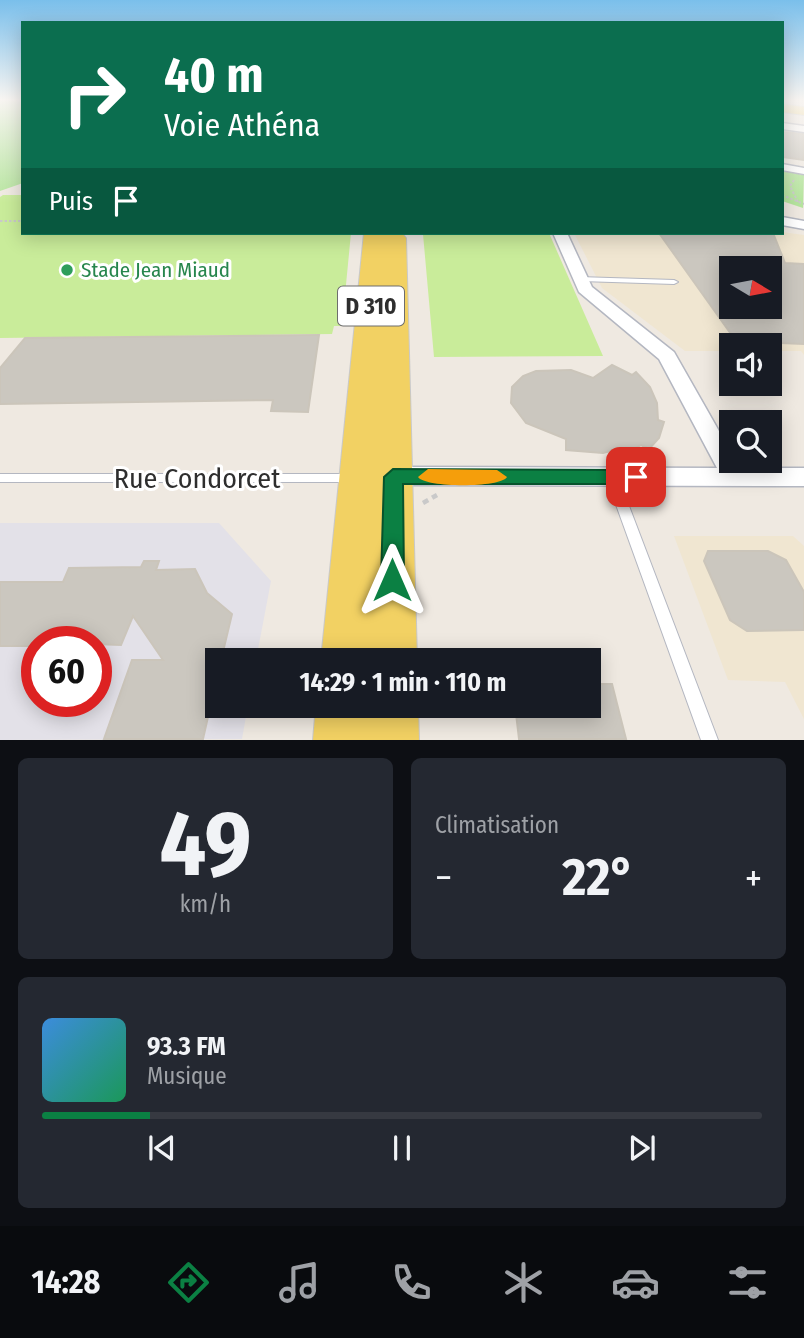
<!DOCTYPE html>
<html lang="fr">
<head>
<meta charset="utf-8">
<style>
  :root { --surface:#171b24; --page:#242831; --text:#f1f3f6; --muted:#9ea1a6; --line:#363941; --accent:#0b8043 }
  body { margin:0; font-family:"Fira Sans Condensed",sans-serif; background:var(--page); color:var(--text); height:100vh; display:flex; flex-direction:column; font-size:26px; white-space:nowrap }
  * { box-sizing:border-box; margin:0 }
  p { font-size:23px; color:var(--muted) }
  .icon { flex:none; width:38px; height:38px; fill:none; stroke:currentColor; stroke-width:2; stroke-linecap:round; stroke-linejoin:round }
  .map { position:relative; height:740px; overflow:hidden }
  .sheet { display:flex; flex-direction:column; gap:18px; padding:18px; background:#0d0f14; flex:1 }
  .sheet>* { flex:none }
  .banner { position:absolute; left:21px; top:21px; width:763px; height:214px; border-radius:0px; box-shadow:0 4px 18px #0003; background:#0b6e4f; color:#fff; overflow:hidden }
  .needle { width:46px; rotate:100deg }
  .buttons { position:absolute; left:719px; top:256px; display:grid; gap:14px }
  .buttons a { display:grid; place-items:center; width:63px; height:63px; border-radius:0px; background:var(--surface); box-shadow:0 4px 18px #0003; font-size:35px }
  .speed { position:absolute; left:21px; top:626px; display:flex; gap:14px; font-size:35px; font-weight:700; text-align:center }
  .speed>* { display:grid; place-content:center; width:91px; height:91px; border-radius:50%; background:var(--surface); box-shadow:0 4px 18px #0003; line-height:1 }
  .speed .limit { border:10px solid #d22; background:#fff; color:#111 }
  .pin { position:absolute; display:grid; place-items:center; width:60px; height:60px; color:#fff; margin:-30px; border-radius:14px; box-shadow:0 4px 10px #0006 }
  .me { position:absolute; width:77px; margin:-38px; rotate:0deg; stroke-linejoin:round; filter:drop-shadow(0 0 5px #0008) }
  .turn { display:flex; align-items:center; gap:24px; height:147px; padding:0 28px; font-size:32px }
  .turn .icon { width:91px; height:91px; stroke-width:2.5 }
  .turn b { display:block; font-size:49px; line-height:60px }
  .then { display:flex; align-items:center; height:66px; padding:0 28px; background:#0003; gap:14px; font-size:26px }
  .big { font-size:52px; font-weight:700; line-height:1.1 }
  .sheet .widget { flex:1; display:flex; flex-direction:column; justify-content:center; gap:10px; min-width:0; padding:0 24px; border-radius:10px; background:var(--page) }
  .sheet .dial { align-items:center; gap:0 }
  .dial b { font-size:91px; line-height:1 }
  .song { display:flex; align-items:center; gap:21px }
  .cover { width:84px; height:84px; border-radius:10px; background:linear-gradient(135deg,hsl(210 70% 55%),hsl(150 70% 35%)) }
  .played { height:7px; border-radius:4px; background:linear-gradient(90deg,var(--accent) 15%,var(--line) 15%) }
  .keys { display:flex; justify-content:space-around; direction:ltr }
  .heat { display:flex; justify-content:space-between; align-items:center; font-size:38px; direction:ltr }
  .sheet .tiles { flex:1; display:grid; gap:18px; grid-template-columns:1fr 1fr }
  .widget:last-child { grid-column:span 2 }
  .trip { position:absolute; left:205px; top:648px; width:396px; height:70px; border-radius:0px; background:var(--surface); box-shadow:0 4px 18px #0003; font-weight:700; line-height:70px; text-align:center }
  .dock { display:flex; height:112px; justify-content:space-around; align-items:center; background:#090b0e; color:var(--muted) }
  .dock .icon { width:49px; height:49px }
  .dock .active { color:var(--accent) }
  .dock b { font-size:32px; color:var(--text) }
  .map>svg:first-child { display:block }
  .industrial { fill:#e3e1e8; fill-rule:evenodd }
  .education { fill:#f0e6d1; fill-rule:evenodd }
  .green { fill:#b6e59e }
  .pitch { fill:#c9ec9a }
  .building { fill:#cbc7bf; stroke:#cbc5ba; stroke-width:2; fill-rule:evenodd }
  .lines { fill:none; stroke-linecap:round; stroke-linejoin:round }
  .lane-casing { stroke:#b4b7c1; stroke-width:2 }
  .street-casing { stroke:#b4b7c1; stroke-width:3 }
  .primary-casing { stroke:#c9c9c9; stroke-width:2 }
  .path-far1 { stroke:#c9c9c9; stroke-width:2; stroke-dasharray:2.5 2; stroke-linecap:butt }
  .path { stroke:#c9c9c9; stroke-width:4.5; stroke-dasharray:6 4.5; stroke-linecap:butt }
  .lane { fill:#fff; fill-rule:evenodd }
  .street { fill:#fff; fill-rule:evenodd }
  .primary { fill:#f2d163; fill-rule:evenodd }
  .route { fill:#0b8043; stroke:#07532c; stroke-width:2 }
  .slow { fill:#f59e0b }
  .leisure-dot { fill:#2e9e5b; stroke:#fff; stroke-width:2.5 }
  .labels { text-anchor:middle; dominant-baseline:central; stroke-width:6; stroke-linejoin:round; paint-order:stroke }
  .far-leisure-label { font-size:21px; fill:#27864d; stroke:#fff; text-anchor:start }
  .shield { fill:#fff; stroke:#6d6d6d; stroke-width:2 }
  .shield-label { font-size:23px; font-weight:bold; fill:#2e2e2e }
  .near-street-label { font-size:28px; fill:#2e2e2e; stroke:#fff }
</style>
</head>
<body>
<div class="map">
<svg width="804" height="740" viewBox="0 0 804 740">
  <rect width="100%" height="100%" fill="#efe9e1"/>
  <path class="industrial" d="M 0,523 L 219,523 L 271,581 L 256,660 L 217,660 L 217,705 L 248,705 L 242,739 L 0,740 ZM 37,642 L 96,642 L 96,702 L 37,702 Z"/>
  <path class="education" d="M 782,232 L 804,235 L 804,355 L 801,351 L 770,351 L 770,345 L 732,345 L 731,351 L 685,351 L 602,288 L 574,233 ZM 732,268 L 770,268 L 770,306 L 732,306 Z
    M 674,536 L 793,536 L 804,546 L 804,719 L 785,682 L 728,680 Z"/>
  <path class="green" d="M 0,99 L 23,102 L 23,183 L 0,191 Z
    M 782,171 L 804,175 L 803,208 L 782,201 Z"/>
  <path class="pitch" d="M 3,195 L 23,195 L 23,233 L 351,233 L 342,326 L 334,326 L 332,334 L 0,338 L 0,197 Z
    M 549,233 L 603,356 L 434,357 L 423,234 Z"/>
  <path class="building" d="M 782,132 L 804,134 L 804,160 L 782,157 Z
    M 659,233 L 773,233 L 785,263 L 804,264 L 804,344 L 736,341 ZM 732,268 L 770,268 L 770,306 L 732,306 Z
    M 319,335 L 308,412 L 271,411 L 273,400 L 0,404 L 0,368 L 25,338 Z
    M 612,365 L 632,375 L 636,372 L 650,387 L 657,403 L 658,420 L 664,422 L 659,438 L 649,449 L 641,445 L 627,452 L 622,448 L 603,453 L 566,450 L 566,439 L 526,423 L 511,403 L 512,387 L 523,376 L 536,371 L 571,370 L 593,378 Z
    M 708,551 L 768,551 L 786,560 L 804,592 L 804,630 L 747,631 L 730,620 L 704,561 Z
    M 144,561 L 159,561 L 156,570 L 195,569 L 207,593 L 232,614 L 221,660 L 217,660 L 217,677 L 203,739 L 104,739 L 132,660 L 163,660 L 133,616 L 121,645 L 37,642 L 37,646 L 0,646 L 0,582 L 63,582 L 69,568 L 141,567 Z
    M 588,684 L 612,684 L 626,739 L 519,739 L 515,705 L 588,705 Z"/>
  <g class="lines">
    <g class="lane-casing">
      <path id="lane" d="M 578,277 L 674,280 L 678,282 L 674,284 L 581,281 L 578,281 Z
        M 612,473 L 616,474 L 618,477 L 718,740 L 701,740 L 606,477 L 608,474 Z
        M 0,474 L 351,474 L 355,475 L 357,478 L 355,481 L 351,482 L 0,482 Z"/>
    </g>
    <g class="street-casing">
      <path id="street" d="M 782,123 L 804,126 L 804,132 L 782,129 Z
        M 782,164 L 804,168 L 804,174 L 782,170 Z
        M 782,217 L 804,221 L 804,229 L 782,225 Z
        M 553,233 L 567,233 L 592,287 L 674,352 L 732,454 L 732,460 L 735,460 L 740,468 L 804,468 L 804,486 L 393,485 L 385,482 L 381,476 L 385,470 L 393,467 L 717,468 L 659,359 L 579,292 Z"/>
    </g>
    <g class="primary-casing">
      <path id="primary" d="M 782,104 L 804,107 L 804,115 L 782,112 Z
        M 364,233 L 402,233 L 406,238 L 417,660 L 321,660 Z
        M 316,705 L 418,705 L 419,740 L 313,740 Z"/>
    </g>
    <path class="path-far1" d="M 794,180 L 790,186 L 798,202
      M 782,195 L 804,204
      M 0,221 L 23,221"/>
    <path class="path" d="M 423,503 L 437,495"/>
    <use href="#lane" class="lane"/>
    <use href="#street" class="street"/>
    <use href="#primary" class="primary"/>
  </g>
  <linearGradient id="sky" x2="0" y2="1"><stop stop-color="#7abfeb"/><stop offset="0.49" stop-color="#f8f5f2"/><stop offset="1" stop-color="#f8f5f2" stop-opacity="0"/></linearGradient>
  <rect width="804" height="203" fill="url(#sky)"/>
  <path class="route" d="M 393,469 L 636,470 L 646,477 L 636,484 L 403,484 L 404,580 L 400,587 L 392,590 L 384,587 L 381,580 L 384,477 Z"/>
  <path class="slow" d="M 428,469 L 497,470 L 507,477 C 501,488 425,488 418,477 Z"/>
  <circle class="leisure-dot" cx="67" cy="270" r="7"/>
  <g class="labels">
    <g class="far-leisure-label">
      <text x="81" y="270">Stade Jean Miaud</text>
    </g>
    <rect class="shield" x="338" y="286.5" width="66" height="39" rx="5"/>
    <g class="shield-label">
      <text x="371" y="306">D 310</text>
    </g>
    <g class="near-street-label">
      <text x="197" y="478">Rue Condorcet</text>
    </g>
  </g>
</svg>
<div class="buttons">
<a><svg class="needle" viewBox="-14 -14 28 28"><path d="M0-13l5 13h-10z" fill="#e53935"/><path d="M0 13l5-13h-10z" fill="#9ea1a6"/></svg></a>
<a><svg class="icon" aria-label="sound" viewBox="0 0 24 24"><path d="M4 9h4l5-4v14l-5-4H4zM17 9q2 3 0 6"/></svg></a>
<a><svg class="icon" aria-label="search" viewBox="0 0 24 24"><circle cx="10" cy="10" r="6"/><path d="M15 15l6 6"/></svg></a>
</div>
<div class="speed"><div class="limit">60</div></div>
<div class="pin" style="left:636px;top:477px;background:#d93025"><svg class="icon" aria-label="arrive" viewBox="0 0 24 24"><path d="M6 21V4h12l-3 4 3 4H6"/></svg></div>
<svg class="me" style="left:392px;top:580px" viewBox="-20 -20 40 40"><path d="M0-17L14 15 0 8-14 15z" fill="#0b8043" stroke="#fff" stroke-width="4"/></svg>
<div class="trip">14:29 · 1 min · 110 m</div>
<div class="banner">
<div class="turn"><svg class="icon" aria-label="right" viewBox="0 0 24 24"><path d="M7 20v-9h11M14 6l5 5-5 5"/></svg><div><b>40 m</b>Voie Athéna</div></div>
<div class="then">Puis<svg class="icon" aria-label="arrive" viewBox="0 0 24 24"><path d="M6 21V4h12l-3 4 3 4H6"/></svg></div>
</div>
</div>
<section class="sheet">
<div class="tiles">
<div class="widget dial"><b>49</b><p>km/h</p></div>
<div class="widget"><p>Climatisation</p>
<div class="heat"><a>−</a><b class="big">22°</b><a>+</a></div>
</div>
<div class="widget">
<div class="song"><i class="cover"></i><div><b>93.3 FM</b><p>Musique</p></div></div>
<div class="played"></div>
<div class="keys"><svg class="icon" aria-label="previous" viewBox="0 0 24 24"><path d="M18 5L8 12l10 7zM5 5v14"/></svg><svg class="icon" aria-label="pause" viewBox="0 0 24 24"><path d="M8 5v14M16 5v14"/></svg><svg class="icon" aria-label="next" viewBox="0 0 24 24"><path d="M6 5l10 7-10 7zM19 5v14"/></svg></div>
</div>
</div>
</section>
<nav class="dock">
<b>14:28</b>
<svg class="icon active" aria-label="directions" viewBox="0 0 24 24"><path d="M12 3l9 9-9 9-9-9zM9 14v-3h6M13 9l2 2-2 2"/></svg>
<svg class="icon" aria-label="music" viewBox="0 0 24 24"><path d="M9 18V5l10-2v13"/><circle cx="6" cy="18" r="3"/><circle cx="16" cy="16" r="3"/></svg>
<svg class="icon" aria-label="phone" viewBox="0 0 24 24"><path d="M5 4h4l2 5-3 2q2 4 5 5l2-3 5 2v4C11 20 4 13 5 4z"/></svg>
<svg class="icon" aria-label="climate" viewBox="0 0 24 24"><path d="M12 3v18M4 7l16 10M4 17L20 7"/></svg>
<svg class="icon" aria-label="car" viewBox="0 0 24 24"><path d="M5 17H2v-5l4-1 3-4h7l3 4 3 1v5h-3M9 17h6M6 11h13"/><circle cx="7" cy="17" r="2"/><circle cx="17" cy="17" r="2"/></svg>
<svg class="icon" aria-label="filters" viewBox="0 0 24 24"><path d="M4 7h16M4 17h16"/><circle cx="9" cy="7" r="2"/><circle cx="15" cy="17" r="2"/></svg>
</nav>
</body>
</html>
